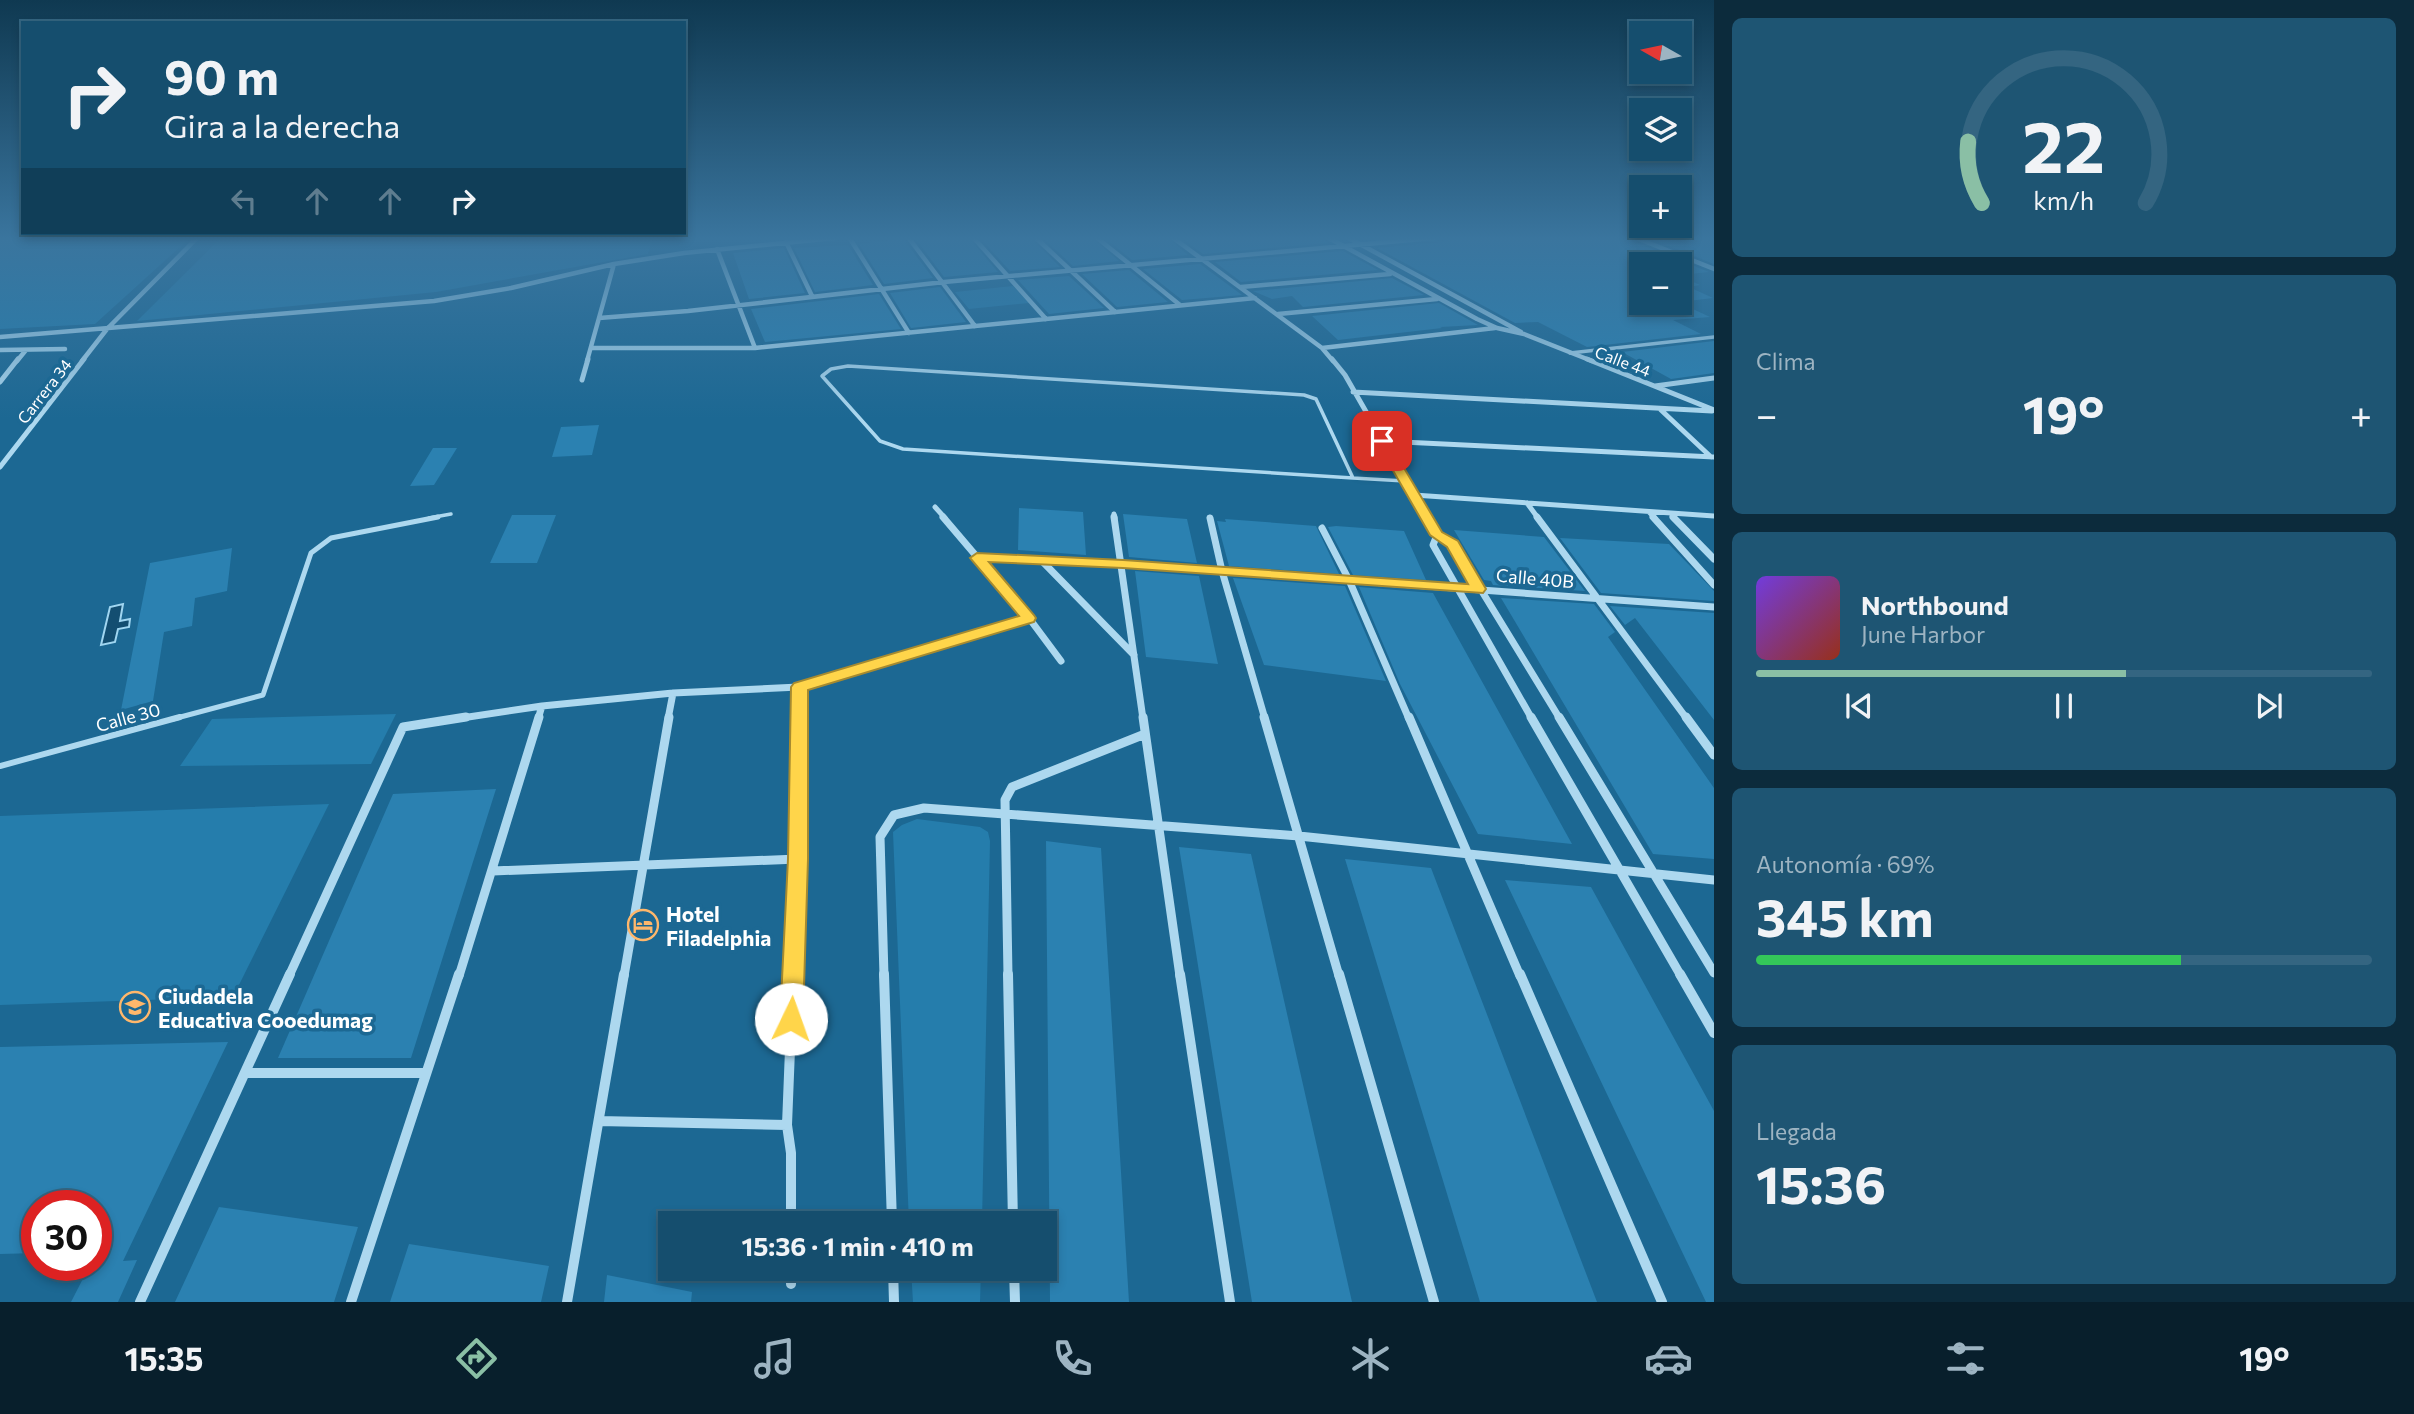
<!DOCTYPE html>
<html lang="es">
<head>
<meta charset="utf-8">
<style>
  :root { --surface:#154e6e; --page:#1e5573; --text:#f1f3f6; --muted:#9db4c2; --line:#346581; --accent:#8abfa5 }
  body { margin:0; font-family:Commissioner,sans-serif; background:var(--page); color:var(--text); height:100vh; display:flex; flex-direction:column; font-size:26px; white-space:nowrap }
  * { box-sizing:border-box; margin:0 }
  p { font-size:23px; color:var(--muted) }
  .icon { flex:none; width:38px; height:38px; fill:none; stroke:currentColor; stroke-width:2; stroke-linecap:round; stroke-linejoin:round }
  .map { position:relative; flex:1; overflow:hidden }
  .panel { display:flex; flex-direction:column; gap:18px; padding:18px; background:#0c2b3c; width:700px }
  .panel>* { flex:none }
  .guide { position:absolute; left:21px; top:21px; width:665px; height:214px; border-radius:0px; box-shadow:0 4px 10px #0003,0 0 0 2px var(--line); background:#154e6e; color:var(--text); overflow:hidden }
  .needle { width:46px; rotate:279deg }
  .controls { position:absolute; left:1629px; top:21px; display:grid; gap:14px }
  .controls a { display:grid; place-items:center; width:63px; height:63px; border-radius:0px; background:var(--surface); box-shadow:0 4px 10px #0003,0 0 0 2px var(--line); font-size:35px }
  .speed { position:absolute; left:21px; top:1190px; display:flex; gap:14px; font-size:35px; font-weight:700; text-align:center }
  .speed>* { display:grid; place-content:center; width:91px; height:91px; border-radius:50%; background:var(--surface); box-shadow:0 4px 10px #0003,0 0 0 2px var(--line); line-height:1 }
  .speed .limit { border:10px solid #d22; background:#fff; color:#111 }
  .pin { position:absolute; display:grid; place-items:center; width:60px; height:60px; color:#fff; margin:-30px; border-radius:14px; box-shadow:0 4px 10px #0006 }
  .me { position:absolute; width:77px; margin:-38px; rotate:3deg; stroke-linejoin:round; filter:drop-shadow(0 0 5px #0008) }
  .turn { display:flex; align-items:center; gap:24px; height:147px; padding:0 28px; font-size:32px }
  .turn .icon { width:91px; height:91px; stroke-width:2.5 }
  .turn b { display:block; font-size:49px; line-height:60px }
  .lanes { display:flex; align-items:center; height:66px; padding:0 28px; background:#0003; justify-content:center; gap:35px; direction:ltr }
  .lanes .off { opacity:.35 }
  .big { font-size:52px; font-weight:700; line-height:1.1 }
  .panel .tile { flex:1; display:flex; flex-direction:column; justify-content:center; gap:10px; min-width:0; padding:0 24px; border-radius:10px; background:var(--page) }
  .panel .dial { align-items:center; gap:0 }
  .dial svg { height:182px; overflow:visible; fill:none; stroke:var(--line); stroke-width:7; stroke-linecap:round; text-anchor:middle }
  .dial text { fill:var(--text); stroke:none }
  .song { display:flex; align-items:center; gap:21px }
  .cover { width:84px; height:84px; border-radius:10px; background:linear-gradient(135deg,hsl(260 70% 55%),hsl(10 70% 35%)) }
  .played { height:7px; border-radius:4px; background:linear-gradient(90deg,var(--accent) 60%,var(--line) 60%) }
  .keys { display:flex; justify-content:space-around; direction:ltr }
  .heat { display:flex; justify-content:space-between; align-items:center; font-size:38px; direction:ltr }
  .charge { height:10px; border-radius:5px; background:linear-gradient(90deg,#34c759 69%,var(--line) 0) }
  .trip { position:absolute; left:658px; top:1211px; width:399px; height:70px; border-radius:0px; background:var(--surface); box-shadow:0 4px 10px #0003,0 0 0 2px var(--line); font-weight:700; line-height:70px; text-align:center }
  .tab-bar { display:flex; height:112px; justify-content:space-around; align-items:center; background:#081f2c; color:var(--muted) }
  .tab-bar .icon { width:49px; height:49px }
  .tab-bar .current { color:var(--accent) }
  .tab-bar b { font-size:32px; color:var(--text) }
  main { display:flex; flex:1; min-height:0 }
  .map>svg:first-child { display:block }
  .green { fill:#257dac }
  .water { fill:#134e71; stroke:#a0d6f1; stroke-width:2 }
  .building { fill:#2b81b1 }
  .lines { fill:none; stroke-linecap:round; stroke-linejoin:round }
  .service-far2 { stroke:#add8ef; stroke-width:3.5 }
  .service-far1 { stroke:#add8ef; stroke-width:5 }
  .service { stroke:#add8ef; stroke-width:6 }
  .pedestrian { stroke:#add8ef; stroke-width:3.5 }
  .minor-far4 { stroke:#add8ef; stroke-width:4.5 }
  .minor-far3 { stroke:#add8ef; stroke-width:5 }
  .minor-far2 { stroke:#add8ef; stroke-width:7 }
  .minor-far1 { stroke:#add8ef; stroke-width:9 }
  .minor { stroke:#add8ef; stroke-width:10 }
  .route { fill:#ffd54a; stroke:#a68a30; stroke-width:2 }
  .labels { text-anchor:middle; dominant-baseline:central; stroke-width:7; stroke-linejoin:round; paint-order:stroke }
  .far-street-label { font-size:16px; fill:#fff; stroke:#1c6893 }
  .street-label { font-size:18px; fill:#fff; stroke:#1c6893 }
  .near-poi-label { font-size:21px; font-weight:bold; fill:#fff; stroke:#1c6893; text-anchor:start }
</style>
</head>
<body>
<main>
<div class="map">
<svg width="1714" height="1302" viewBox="0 0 1714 1302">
  <rect width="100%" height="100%" fill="#1c6893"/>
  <path class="green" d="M 0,237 L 191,237 L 95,324 L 0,329 Z
    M 222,237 L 653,237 L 648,254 L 436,292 L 137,321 Z
    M 1013,286 L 1029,303 L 969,309 L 955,292 Z
    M 396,714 L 371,764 L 180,766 L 212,719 Z
    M 329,804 L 233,997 L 0,1005 L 0,816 Z
    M 917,819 L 980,827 L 988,832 L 990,841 L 982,1223 L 909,1223 L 893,832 L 902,825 Z
    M 911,1269 L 981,1269 L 980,1302 L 913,1302 Z"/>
  <path class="water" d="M 123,604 L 120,621 L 130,619 L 129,627 L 118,629 L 115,642 L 101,645 L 110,607 Z"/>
  <path class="building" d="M 929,237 L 968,237 L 998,272 L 944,277 L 915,238 Z
    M 979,237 L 1030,237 L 1060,267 L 1010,271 Z
    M 1042,237 L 1091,237 L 1119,261 L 1073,266 Z
    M 1104,237 L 1167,237 L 1188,255 L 1132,260 Z
    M 1180,237 L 1322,237 L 1327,243 L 1203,254 Z
    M 1449,237 L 1629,237 L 1632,241 L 1709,272 L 1680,275 L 1680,264 L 1642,264 L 1642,303 L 1680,303 L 1710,317 L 1673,320 L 1701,334 L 1587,347 L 1538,322 L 1515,323 L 1377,248 L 1444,242 Z
    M 1647,237 L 1714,237 L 1714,264 Z
    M 904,239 L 904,240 L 933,278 L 884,284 L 859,244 Z
    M 848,245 L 873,285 L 815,292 L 794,248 Z
    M 784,248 L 805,293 L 749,299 L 733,253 Z
    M 1343,251 L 1378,270 L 1241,282 L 1215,262 Z
    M 1200,264 L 1242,295 L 1182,300 L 1143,269 Z
    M 1129,270 L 1168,302 L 1117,307 L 1082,274 Z
    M 1069,276 L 1104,308 L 1049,314 L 1018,280 Z
    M 1680,276 L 1700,285 L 1689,287 L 1713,298 L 1680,302 Z
    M 1392,278 L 1424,295 L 1303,307 L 1292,296 L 1272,299 L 1253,291 Z
    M 940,287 L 966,322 L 911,328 L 890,293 Z
    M 879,294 L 901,329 L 765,342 L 751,309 Z
    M 1439,303 L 1478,325 L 1440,327 L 1442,328 L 1338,340 L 1312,316 Z
    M 1714,341 L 1714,373 L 1671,379 L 1622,352 Z
    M 599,425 L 592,455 L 552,457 L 561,427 Z
    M 433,448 L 457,448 L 434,485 L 410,486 Z
    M 1019,508 L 1083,512 L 1086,555 L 1018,550 Z
    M 1123,514 L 1187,519 L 1197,563 L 1129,557 Z
    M 512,515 L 556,515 L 537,563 L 490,563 Z
    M 1225,519 L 1316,526 L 1339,574 L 1229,566 L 1217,521 L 1226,522 Z
    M 1336,526 L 1404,531 L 1426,580 L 1353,575 L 1328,527 Z
    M 1454,530 L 1544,537 L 1585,591 L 1493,585 L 1491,581 L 1484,580 Z
    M 1560,538 L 1669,544 L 1714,591 L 1714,601 L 1601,593 Z
    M 232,548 L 227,591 L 195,598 L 192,626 L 164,632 L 153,701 L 121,710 L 150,563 Z
    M 1135,571 L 1199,576 L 1218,664 L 1146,657 Z
    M 1233,578 L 1345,586 L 1386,681 L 1264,665 Z
    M 1359,587 L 1433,593 L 1572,844 L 1478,834 L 1400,684 Z
    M 1501,598 L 1594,604 L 1615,632 L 1608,637 L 1714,788 L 1714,859 L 1653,854 Z
    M 1610,606 L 1714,613 L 1714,720 L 1635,618 L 1625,625 Z
    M 496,789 L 411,1058 L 278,1058 L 393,794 Z
    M 1046,841 L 1101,848 L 1129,1302 L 1050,1302 Z
    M 1179,847 L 1251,854 L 1352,1302 L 1252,1302 Z
    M 1345,859 L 1431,868 L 1597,1302 L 1480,1302 Z
    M 1505,880 L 1591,887 L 1714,1111 L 1714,1302 L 1706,1302 Z
    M 228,1042 L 123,1261 L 137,1260 L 118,1302 L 71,1302 L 90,1265 L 96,1265 L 96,1206 L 37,1206 L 37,1253 L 0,1254 L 0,1047 Z
    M 219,1207 L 358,1227 L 334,1302 L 175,1302 Z
    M 409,1244 L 549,1266 L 541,1302 L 390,1302 Z
    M 607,1275 L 692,1292 L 691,1302 L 604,1302 Z"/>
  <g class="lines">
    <path class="service-far2" d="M 848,366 L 1304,395 L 1316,399 L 1353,478 L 903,449 L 880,441 L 822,376 L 831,369 Z
      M 1353,478 L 1405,481
      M 429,518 L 451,514"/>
    <path class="service-far1" d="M 173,719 L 263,695 L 311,553 L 331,538 L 438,517"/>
    <path class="service" d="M 0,766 L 180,717"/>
    <path class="pedestrian" d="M 1570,353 L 1714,337"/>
    <path class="minor-far4" d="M 849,237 L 909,333
      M 908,237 L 975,326
      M 973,237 L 1046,319
      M 1035,237 L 1115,312
      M 1096,237 L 1180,305
      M 1172,237 L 1322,348 L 1333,361
      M 1327,237 L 1477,319 L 1497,328 L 1524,334 L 1592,361
      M 1347,237 L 1521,332
      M 1634,237 L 1714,269
      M 786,242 L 812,296
      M 717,249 L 755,348
      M 1241,287 L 1390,274
      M 1278,314 L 1437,299
      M 599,318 L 688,311 L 944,282 L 1444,237
      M 0,337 L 434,301 L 511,288 L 614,264 L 684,253 L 844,237
      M 591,348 L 755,348 L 1255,298
      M 1322,348 L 1495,328
      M 0,350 L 65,349
      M 17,361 L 26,350
      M 82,361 L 107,329 L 198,237
      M 587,361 L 614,264"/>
    <path class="minor-far3" d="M 1332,359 L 1345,375 L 1427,518
      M 1587,359 L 1714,410
      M 582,380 L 588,359
      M 0,382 L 18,359
      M 1655,386 L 1714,378
      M 1353,392 L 1712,411
      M 1661,410 L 1711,457
      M 1382,441 L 1714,457
      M 0,467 L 84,359
      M 1414,495 L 1714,516
      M 1527,503 L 1538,518
      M 935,507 L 945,518
      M 1649,512 L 1655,518
      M 1114,514 L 1115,518
      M 1671,514 L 1675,518"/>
    <path class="minor-far2" d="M 943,517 L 1029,618 L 1061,661
      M 1114,517 L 1143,719
      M 1426,517 L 1437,535 L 1453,544 L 1560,719
      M 1537,517 L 1687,719
      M 1653,517 L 1714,585
      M 1673,517 L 1714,559
      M 1210,518 L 1222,571 L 1265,719
      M 1322,528 L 1349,580 L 1409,719
      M 1437,535 L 1433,545 L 1532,719
      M 977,558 L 1123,564 L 1714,607
      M 1040,559 L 1134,655
      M 455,719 L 542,706 L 673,693 L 799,687 L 1029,618
      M 538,719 L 542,706
      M 668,719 L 673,693
      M 799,719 L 799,687"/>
    <path class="minor-far1" d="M 1143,717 L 1180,976
      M 1264,717 L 1339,976
      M 1409,717 L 1520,976
      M 1531,717 L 1681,976
      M 1559,717 L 1714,973
      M 1686,717 L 1714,755
      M 493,871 L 798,859
      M 289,976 L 403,727 L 466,717
      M 459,976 L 539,717
      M 624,976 L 669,717
      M 793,976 L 798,859 L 799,717
      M 884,976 L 880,837 L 894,815 L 924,808 L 1299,836 L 1714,880
      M 1008,976 L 1005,800 L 1012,787 L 1145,734"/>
    <path class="minor" d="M 884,974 L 892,1223
      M 1008,974 L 1013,1223
      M 1180,974 L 1230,1302
      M 1339,974 L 1434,1302
      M 1520,974 L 1662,1302
      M 1680,974 L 1714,1033
      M 245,1073 L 426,1073
      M 599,1121 L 787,1125
      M 791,1223 L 791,1153 L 787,1125 L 793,974
      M 791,1269 L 791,1284
      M 893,1269 L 894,1302
      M 1014,1269 L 1015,1302
      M 140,1302 L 290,974
      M 351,1302 L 459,974
      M 567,1302 L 624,974"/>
  </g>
  <linearGradient id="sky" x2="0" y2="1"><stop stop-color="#0f3951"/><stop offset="0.57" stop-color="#3a759e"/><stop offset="1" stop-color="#3a759e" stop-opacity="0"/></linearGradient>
  <rect width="1714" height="419" fill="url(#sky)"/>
  <path class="route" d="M 1382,438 L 1388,441 L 1442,532 L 1458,541 L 1486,589 L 1483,593 L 1123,568 L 989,562 L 1034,615 L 1036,618 L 1034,622 L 808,690 L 808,859 L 803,1019 L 799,1027 L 791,1030 L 783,1027 L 780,1019 L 788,859 L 791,687 L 794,683 L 1019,616 L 970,558 L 977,553 L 1123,560 L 1468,584 L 1447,547 L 1430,535 L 1376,441 Z"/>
  <defs>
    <g id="hotel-ring" transform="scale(1.575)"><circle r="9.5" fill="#1c6893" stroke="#ffb76b" stroke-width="1.5"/><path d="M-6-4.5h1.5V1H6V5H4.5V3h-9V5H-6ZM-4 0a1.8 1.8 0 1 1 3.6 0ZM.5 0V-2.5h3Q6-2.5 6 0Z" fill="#ffb76b"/></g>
    <g id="school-ring" transform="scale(1.575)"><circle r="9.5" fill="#1c6893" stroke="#ffb76b" stroke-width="1.5"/><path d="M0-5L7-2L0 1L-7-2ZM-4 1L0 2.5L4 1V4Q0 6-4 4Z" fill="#ffb76b"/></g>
  </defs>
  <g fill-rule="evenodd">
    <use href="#hotel-ring" x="643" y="925"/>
    <use href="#school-ring" x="135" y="1007"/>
  </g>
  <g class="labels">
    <g class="far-street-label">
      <text transform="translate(1623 361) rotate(21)">Calle 44</text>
      <text transform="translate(44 391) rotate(-52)">Carrera 34</text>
    </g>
    <g class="street-label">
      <text transform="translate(1535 578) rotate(5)">Calle 40B</text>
      <text transform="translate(128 717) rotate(-15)">Calle 30</text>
    </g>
    <g class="near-poi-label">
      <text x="666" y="913">Hotel<tspan x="666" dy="24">Filadelphia</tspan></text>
      <text x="158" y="995">Ciudadela<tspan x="158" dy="24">Educativa Cooedumag</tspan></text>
    </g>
  </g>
</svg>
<div class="controls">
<a><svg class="needle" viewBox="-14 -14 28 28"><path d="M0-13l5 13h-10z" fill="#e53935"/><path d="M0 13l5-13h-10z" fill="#9db4c2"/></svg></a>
<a><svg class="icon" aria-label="layers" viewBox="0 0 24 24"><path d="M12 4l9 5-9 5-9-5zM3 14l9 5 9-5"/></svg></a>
<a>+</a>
<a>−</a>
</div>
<div class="speed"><div class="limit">30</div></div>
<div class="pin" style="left:1382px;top:441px;background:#d93025"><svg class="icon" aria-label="arrive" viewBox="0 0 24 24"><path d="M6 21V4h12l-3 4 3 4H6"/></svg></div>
<svg class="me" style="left:791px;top:1019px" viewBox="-20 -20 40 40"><circle r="19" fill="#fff"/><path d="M0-13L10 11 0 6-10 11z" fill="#ffd54a"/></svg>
<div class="trip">15:36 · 1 min · 410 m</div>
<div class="guide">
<div class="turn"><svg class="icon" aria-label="right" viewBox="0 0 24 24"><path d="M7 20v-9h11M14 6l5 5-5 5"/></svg><div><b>90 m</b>Gira a la derecha</div></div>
<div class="lanes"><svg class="icon off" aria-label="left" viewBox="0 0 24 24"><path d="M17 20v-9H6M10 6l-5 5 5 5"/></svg><svg class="icon off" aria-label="ahead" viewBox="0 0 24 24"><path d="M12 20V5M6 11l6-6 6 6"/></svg><svg class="icon off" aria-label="ahead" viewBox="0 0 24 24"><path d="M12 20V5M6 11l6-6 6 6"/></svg><svg class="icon" aria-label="right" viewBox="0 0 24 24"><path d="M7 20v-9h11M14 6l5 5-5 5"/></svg></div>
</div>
</div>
<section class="panel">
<div class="tile dial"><svg viewBox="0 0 100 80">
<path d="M14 69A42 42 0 1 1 86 69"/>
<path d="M14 69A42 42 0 0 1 8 42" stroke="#8abfa5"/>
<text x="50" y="56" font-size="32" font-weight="700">22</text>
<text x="50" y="72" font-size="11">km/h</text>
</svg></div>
<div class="tile"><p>Clima</p>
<div class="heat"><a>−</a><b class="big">19°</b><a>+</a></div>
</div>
<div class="tile">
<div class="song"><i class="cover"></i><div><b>Northbound</b><p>June Harbor</p></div></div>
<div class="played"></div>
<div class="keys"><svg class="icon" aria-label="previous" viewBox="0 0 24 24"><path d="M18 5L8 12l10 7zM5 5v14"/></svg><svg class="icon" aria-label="pause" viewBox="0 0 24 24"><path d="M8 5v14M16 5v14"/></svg><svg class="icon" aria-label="next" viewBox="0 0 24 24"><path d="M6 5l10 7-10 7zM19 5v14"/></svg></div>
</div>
<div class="tile"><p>Autonomía · 69%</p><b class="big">345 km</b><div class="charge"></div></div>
<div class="tile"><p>Llegada</p><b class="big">15:36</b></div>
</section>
</main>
<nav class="tab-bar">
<b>15:35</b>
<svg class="icon current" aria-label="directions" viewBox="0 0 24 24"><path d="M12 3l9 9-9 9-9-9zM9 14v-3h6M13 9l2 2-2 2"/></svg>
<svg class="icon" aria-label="music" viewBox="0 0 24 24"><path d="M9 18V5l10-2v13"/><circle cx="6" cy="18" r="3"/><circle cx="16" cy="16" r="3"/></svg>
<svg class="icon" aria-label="phone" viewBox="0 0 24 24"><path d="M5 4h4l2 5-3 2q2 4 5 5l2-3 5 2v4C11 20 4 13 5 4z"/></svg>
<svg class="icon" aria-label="climate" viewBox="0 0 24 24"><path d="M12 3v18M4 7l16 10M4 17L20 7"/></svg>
<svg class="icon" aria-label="car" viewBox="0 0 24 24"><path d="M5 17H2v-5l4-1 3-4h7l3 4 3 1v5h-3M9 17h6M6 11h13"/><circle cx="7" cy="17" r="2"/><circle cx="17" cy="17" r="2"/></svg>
<svg class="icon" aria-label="filters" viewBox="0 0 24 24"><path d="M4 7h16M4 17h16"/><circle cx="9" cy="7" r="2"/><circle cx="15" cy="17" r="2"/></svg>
<b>19°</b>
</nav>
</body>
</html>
